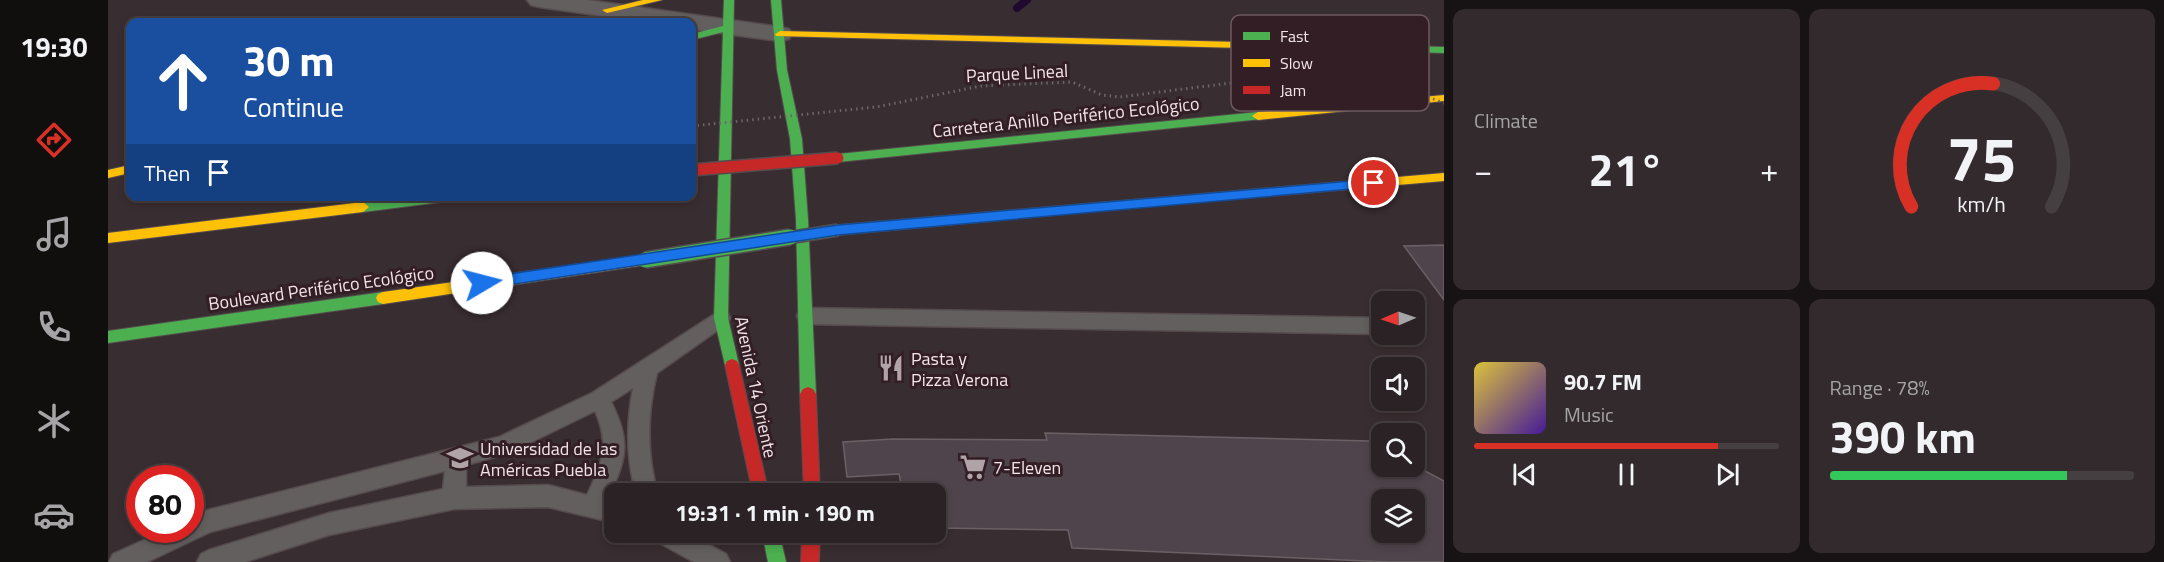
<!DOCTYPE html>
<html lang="en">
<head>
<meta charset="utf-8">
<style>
  :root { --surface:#2a2224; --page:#322a2c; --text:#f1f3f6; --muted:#a5a4a6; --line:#463f41; --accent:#d93025 }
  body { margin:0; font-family:"Titillium Web",sans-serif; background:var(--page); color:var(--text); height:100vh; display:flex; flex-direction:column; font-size:22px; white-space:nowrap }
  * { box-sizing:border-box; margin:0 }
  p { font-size:20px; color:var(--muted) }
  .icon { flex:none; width:33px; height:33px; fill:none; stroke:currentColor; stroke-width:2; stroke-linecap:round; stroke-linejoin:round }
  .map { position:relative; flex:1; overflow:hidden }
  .sheet { display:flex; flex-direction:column; gap:9px; padding:9px; background:#171314; width:720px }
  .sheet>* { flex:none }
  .top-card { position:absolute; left:18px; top:18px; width:570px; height:183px; border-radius:12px; box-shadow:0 3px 9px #0003,0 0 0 2px var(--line); background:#1a4fa0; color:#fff; overflow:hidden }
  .needle { width:39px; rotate:268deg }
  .tools { position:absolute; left:1263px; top:291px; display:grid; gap:12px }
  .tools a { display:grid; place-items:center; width:54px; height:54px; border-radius:12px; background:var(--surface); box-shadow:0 3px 9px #0003,0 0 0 2px var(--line); font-size:30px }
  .speed { position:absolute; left:18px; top:465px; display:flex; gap:12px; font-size:30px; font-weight:700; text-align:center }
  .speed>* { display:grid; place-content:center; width:78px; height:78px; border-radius:50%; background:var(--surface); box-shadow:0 3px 9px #0003,0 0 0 2px var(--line); line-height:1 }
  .speed .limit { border:9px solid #d22; background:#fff; color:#111 }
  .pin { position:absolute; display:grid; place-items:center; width:51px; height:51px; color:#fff; margin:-26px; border:3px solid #fff; border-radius:50%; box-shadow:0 2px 6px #0007 }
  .me { position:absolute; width:66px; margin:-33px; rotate:82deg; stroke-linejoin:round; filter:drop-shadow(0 0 4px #0008) }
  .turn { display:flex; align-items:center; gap:21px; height:126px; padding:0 18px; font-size:27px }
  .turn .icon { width:78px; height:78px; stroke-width:2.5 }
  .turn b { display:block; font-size:42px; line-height:51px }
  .then { display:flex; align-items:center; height:57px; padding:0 18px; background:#0003; gap:12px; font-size:22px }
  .big { font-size:45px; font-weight:700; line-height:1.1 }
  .sheet .card { flex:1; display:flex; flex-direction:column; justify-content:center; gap:9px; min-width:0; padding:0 21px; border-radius:12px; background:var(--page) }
  .sheet .dial { align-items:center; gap:0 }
  .dial svg { height:156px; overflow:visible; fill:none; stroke:var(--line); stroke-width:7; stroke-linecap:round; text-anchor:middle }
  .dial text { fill:var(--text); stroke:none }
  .song { display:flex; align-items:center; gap:18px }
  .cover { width:72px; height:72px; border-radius:9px; background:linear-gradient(135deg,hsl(50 70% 55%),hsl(260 70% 35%)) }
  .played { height:6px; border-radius:3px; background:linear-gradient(90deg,var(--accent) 80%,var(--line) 80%) }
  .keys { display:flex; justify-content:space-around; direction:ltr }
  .heat { display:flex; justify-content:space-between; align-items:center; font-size:33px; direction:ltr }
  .charge { height:9px; border-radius:4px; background:linear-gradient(90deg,#34c759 78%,var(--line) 0) }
  .sheet .tiles { flex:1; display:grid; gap:9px; grid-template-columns:repeat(2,1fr) }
  .trip { position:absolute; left:496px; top:483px; width:342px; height:60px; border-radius:12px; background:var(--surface); box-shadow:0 3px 9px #0003,0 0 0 2px var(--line); font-weight:700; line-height:60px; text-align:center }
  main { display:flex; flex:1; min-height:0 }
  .tab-bar { display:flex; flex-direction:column; width:108px; justify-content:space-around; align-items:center; background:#110e0e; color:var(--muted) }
  .tab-bar .icon { width:42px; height:42px }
  .tab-bar .current { color:var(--accent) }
  .tab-bar b { font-size:27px; color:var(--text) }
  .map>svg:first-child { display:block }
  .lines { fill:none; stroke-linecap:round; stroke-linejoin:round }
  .stream { stroke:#1f0930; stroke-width:8 }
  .building { fill:#50444c; stroke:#6a6165; stroke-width:1.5; fill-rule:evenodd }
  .lane-casing { stroke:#554b4e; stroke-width:3 }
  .street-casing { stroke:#554b4e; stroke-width:3 }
  .fast-casing { stroke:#554b4e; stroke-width:2 }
  .slow-casing { stroke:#554b4e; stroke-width:2 }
  .jam-casing { stroke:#554b4e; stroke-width:2 }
  .lane { fill:#645f5f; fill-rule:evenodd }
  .street { fill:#645f5f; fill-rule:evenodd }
  .fast { fill:#4caf50; fill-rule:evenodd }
  .slow { fill:#ffc107; fill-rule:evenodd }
  .jam { fill:#c62828; fill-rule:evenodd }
  .fast-bridge-far1-casing { stroke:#554b4e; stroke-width:14; stroke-linecap:butt }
  .fast-bridge-casing { stroke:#554b4e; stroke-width:18; stroke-linecap:butt }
  .jam-bridge-casing { stroke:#554b4e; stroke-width:14; stroke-linecap:butt }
  .path-bridge { stroke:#6c6767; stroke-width:3; stroke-dasharray:1.5 4; stroke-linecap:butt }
  .fast-bridge-far1 { stroke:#4caf50; stroke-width:11 }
  .fast-bridge { stroke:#4caf50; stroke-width:15 }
  .jam-bridge { stroke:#c62828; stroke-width:11 }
  .route { fill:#1a73e8; stroke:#114b97; stroke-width:1.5 }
  .labels { text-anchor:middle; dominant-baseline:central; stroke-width:6; stroke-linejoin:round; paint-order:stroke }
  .street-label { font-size:18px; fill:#f2e4e8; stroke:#331e25 }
  .poi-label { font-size:18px; fill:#f2e4e8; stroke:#331e25; text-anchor:start }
  .key { fill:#331e25; stroke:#6c5960; stroke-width:1.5 }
  .key-label { font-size:16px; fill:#f2e4e8 }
</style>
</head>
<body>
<main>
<nav class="tab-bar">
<b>19:30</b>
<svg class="icon current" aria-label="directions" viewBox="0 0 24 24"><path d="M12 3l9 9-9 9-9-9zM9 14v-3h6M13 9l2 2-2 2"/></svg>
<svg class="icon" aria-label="music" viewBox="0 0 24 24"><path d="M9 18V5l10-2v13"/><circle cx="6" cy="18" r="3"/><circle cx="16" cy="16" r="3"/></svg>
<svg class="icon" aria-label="phone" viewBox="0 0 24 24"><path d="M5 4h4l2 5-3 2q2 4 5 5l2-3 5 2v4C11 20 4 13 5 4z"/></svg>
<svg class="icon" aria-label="climate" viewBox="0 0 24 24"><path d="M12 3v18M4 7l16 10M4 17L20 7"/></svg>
<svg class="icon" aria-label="car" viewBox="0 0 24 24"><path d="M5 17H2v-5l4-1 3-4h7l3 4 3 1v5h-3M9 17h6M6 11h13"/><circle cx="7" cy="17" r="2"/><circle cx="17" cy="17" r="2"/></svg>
</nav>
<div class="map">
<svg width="1336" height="562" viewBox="0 0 1336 562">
  <rect width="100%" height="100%" fill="#382d30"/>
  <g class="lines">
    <path class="stream" d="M 909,8 L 919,0"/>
  </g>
  <path class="building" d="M 1336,245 L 1336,300 L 1296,246 Z
    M 937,433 L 1262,441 L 1274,448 L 1274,466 L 1306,465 L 1336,481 L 1336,562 L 1280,562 L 964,548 L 960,530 L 828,528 L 828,494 L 795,494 L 791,474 L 739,477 L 735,442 L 785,439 L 939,440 ZM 1274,500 L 1306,500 L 1306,532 L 1274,532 Z"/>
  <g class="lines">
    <g class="lane-casing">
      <path id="lane" d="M 698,308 L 1274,318 L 1274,334 L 698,324 L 691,321 L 689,316 L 691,311 Z
        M 613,310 L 620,313 L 622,318 L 620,323 L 549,373 C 539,414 538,453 550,494 L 528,494 C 518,458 518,424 525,388 L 503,402 C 524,443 518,459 500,499 L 507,501 L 507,523 L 440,507 L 346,509 L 221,535 L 137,562 L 89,562 L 93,554 L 101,550 L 221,513 L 335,489 L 337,471 L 102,532 L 39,562 L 1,562 L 5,554 L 58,530 L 82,530 L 82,517 L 100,510 L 391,437 L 484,393 ZM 487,411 C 502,443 494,464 479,495 L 440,485 L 358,487 L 358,465 L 401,453 Z
        M 543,532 L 578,532 L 618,554 L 622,562 L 586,562 L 546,540 Z"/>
    </g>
    <g class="street-casing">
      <path id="street" d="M 419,0 L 479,0 L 672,27 L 681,29 L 684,34 L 681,39 L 672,41 L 588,30 L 584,29 L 584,22 L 537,22 L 431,7 L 423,5 Z"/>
    </g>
    <g class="fast-casing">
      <path id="fast" d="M 616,0 L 626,0 L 620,318 L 631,365 L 629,369 L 624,371 L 619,369 L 617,365 L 606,318 L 615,32 L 584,40 L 584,34 L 615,26 Z
        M 663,0 L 673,0 L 679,70 L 694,139 L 700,219 L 708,394 L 705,399 L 700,401 L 695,399 L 692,394 L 688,219 L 682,139 L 669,70 Z
        M 1174,43 L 1336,47 L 1336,53 L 1170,48 L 1170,44 Z
        M 1150,112 L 1154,113 L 1154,119 L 730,162 L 724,158 L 730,154 Z
        M 307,196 L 355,196 L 349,200 L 255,212 L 249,207 L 255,202 Z
        M 1034,199 L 1040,203 L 1034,207 L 730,235 L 724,230 L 730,225 Z
        M 275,292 L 280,294 L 282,298 L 280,302 L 275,304 L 0,343 L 0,331 Z
        M 654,532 L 671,532 L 678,562 L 660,562 Z"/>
    </g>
    <g class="slow-casing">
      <path id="slow" d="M 535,0 L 554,0 L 499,13 L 494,10 Z
        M 672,31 L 1174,43 L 1179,46 L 1174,49 L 668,36 L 667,34 Z
        M 1336,95 L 1336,101 L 1150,120 L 1144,116 L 1150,112 Z
        M 22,165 L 22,173 L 0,178 L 0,170 Z
        M 1336,173 L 1336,181 L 1034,207 L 1028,203 L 1034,199 Z
        M 255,202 L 261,207 L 255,212 L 0,243 L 0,233 Z
        M 537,255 L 544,260 L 537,265 L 275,304 L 270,302 L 268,298 L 270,294 L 275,292 Z"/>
    </g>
    <g class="jam-casing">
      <path id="jam" d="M 624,359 L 629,361 L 631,365 L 661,494 L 645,494 L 617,365 L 619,361 Z
        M 700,387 L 705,389 L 708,394 L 712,494 L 696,494 L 692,394 L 695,389 Z
        M 694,532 L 712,532 L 711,562 L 693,562 Z"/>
    </g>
    <use href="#lane" class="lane"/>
    <use href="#street" class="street"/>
    <use href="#fast" class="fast"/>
    <use href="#slow" class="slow"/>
    <use href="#jam" class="jam"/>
    <g class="fast-bridge-far1-casing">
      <path id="fast-bridge-far1" d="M 673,239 L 730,230"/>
    </g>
    <g class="fast-bridge-casing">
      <path id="fast-bridge" d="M 537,260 L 682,237"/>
    </g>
    <g class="jam-bridge-casing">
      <path id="jam-bridge" d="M 584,170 L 730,158"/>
    </g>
    <path class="path-bridge" d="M 584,126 L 768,107 L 873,86 L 964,82 L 994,95 L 1012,97 L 1226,70 L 1255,73 L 1336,103"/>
    <use href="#fast-bridge-far1" class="fast-bridge-far1"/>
    <use href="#fast-bridge" class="fast-bridge"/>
    <use href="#jam-bridge" class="jam-bridge"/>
  </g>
  <path class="route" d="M 1266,179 L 1272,183 L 1266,187 L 730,235 L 374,289 L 367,283 L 374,278 L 730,225 Z"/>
  <defs>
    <g id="restaurant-bare" transform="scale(2.07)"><path d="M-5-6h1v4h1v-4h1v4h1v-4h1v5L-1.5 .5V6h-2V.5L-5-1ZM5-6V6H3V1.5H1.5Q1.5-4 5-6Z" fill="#b1a4a8" stroke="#331e25" stroke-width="2.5" paint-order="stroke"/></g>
    <g id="university-bare" transform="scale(2.07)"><path d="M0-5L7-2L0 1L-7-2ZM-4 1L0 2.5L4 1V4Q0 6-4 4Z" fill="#b1a4a8" stroke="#331e25" stroke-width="2.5" paint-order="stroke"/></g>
    <g id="supermarket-bare" transform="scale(2.07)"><path d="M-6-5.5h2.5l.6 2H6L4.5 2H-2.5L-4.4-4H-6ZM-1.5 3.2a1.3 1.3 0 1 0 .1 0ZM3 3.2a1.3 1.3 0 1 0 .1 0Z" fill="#b1a4a8" stroke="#331e25" stroke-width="2.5" paint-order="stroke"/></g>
  </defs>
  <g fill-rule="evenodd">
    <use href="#restaurant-bare" x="783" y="368"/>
    <use href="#university-bare" x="352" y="458"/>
    <use href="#supermarket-bare" x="865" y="467"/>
  </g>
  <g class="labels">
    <g class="street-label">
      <text transform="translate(909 73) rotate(-3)">Parque Lineal</text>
      <text transform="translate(958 117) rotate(-6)">Carretera Anillo Periférico Ecológico</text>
      <text transform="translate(213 288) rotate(-8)">Boulevard Periférico Ecológico</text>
      <text transform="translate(648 387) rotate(78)">Avenida 14 Oriente</text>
    </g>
    <g class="poi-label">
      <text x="803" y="358">Pasta y<tspan x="803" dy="21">Pizza Verona</tspan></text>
      <text x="372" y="448">Universidad de las<tspan x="372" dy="21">Américas Puebla</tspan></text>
      <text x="885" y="467">7-Eleven</text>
    </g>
  </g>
  <rect x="1123" y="15" width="198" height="96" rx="9" class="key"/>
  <rect x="1135" y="32" width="27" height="8" fill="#4caf50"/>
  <rect x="1135" y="59" width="27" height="8" fill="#ffc107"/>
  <rect x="1135" y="86" width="27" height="8" fill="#c62828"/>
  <g class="key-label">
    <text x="1172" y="42">Fast</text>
    <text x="1172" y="69">Slow</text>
    <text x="1172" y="96">Jam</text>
  </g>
</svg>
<div class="tools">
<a><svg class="needle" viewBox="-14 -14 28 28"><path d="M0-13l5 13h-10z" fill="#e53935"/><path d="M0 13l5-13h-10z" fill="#a5a4a6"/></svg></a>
<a><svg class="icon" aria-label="sound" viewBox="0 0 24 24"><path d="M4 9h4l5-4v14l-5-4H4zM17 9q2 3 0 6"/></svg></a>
<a><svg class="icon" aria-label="search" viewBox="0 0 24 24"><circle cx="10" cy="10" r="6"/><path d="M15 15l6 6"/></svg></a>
<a><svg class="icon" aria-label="layers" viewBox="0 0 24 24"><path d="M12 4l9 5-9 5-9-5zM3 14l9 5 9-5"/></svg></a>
</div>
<div class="speed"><div class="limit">80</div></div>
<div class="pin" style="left:1266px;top:183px;background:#d93025"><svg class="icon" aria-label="arrive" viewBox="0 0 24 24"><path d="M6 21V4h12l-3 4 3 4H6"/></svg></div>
<svg class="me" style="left:374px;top:283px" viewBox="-20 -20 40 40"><circle r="19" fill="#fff"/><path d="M0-13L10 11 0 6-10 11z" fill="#1a73e8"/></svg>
<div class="trip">19:31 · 1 min · 190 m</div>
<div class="top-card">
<div class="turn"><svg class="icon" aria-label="ahead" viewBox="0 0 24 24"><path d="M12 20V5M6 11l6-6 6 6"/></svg><div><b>30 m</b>Continue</div></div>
<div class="then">Then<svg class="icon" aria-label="arrive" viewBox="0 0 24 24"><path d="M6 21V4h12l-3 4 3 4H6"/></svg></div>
</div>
</div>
<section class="sheet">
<div class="tiles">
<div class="card"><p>Climate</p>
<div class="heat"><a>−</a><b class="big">21°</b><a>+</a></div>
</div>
<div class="card dial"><svg viewBox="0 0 100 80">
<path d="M14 69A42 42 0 1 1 86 69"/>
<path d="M14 69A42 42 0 0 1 56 6" stroke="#d93025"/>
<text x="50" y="56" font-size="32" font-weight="700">75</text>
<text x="50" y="72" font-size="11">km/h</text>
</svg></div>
<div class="card">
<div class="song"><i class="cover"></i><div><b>90.7 FM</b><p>Music</p></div></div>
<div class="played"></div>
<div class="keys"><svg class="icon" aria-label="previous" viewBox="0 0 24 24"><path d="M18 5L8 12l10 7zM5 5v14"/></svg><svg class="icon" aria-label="pause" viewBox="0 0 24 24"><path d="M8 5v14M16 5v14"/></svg><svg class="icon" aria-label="next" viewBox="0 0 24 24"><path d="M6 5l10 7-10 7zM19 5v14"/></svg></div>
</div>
<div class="card"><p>Range · 78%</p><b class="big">390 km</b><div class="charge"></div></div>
</div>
</section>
</main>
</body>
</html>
